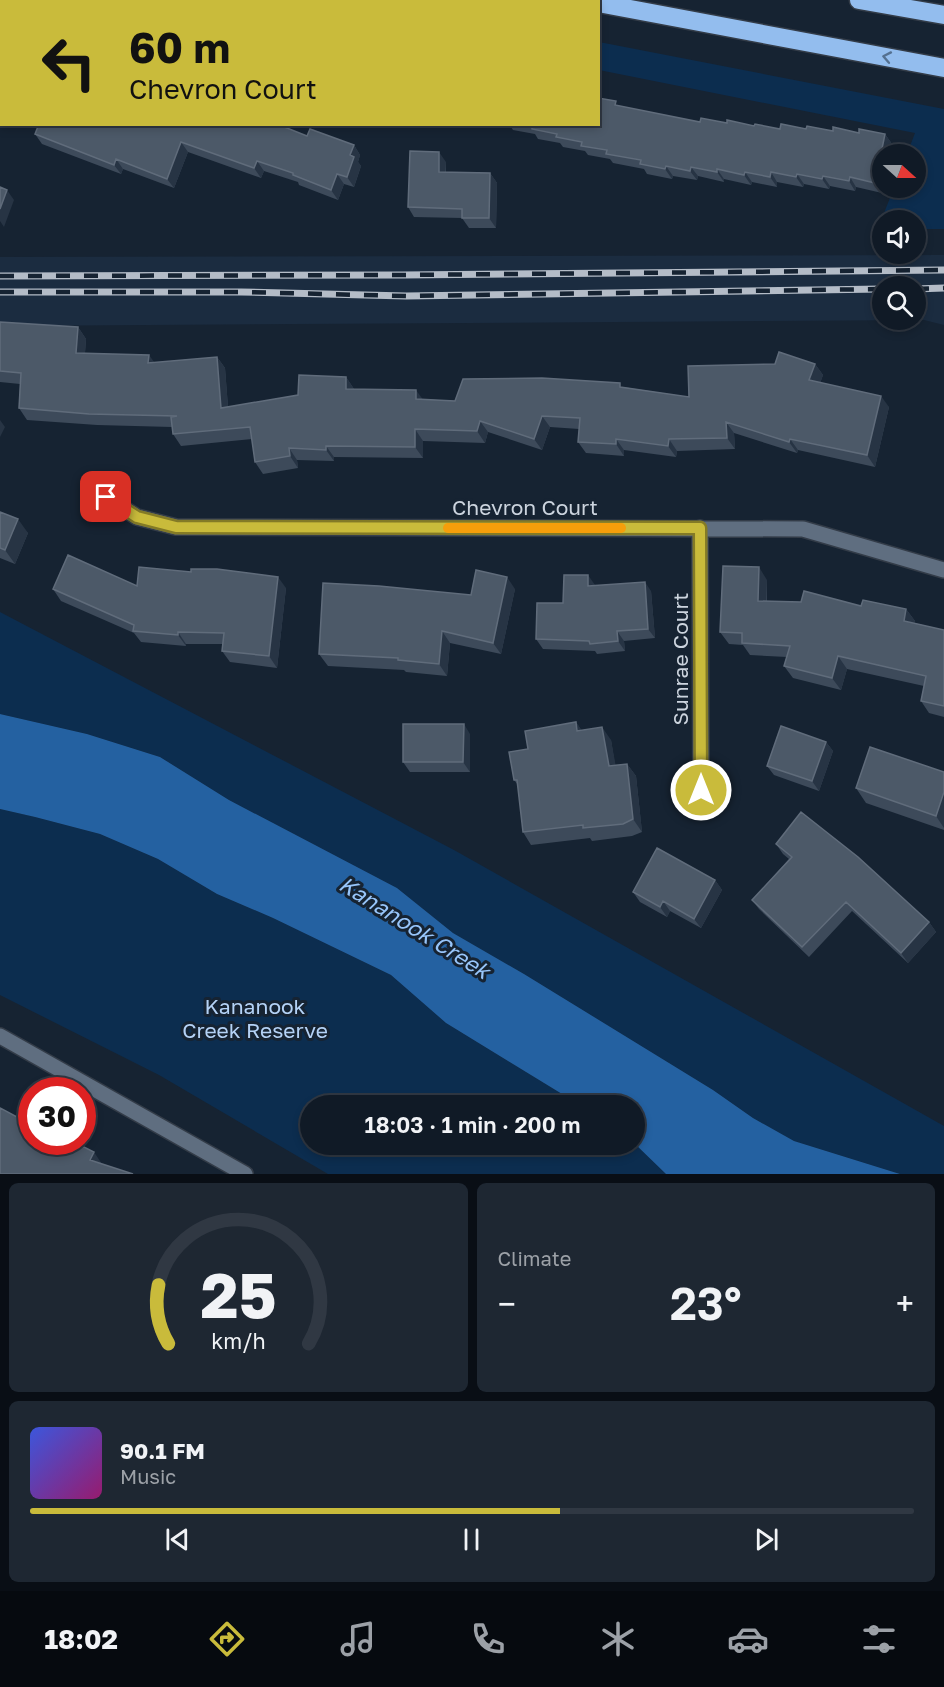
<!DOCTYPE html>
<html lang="en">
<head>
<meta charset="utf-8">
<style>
  :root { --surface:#101a26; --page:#1e2732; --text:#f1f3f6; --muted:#9ca1a7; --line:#303843; --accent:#c9bb3b }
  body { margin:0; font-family:"Golos Text",sans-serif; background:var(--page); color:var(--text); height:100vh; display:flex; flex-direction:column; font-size:22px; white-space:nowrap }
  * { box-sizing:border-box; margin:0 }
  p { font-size:20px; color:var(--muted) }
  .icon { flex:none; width:33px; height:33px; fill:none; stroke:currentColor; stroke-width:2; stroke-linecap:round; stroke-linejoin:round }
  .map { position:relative; height:1174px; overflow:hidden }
  .details { display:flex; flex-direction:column; gap:9px; padding:9px; background:#090e15; flex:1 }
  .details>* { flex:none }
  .hud { position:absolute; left:0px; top:0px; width:600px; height:126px; box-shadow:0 3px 9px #0003,0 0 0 2px var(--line); background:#c9bb3b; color:#111; overflow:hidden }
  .needle { width:39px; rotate:111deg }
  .buttons { position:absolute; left:872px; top:144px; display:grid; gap:12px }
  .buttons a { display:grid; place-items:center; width:54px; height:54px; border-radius:50%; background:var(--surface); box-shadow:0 3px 9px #0003,0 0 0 2px var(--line); font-size:30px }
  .speed { position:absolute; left:18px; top:1077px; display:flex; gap:12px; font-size:30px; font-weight:700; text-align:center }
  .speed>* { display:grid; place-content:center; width:78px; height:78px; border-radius:50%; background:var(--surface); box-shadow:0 3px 9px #0003,0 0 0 2px var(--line); line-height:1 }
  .speed .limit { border:9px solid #d22; background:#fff; color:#111 }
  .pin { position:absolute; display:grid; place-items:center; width:51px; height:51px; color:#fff; margin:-26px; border-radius:12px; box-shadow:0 3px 9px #0006 }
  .me { position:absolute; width:66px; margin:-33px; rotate:0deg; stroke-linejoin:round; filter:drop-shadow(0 0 4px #0008) }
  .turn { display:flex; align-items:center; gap:21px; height:126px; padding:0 30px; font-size:27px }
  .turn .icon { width:78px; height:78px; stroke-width:2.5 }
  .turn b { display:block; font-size:42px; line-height:51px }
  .big { font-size:45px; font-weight:600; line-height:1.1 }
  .details .tile { flex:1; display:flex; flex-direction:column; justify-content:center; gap:9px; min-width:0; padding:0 21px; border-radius:9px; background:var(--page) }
  .details .dial { align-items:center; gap:0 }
  .dial svg { height:156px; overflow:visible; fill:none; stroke:var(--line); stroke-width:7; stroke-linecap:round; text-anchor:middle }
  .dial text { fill:var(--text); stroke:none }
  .song { display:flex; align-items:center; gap:18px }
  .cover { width:72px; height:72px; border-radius:9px; background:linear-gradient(135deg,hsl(230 70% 55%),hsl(320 70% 35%)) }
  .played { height:6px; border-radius:3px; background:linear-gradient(90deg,var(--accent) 60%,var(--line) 60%) }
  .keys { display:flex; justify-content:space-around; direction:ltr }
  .heat { display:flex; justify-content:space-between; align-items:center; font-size:33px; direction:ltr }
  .details .tiles { flex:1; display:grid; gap:9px; grid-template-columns:1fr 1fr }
  .tile:last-child { grid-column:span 2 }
  .trip { position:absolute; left:300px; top:1095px; width:345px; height:60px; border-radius:30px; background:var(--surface); box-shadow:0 3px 9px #0003,0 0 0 2px var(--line); font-weight:600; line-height:60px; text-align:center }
  .menu { display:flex; height:96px; justify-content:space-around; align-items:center; background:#060a0f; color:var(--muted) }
  .menu .icon { width:42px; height:42px }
  .menu .on { color:var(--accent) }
  .menu b { font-size:27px; color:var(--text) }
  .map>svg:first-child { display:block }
  .built { fill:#1b2c40; fill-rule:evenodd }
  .green { fill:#0c2d4f }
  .water { fill:#2461a1 }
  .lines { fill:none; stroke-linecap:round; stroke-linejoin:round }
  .minor-casing { stroke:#333c48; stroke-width:18 }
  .highway-casing { stroke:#333c48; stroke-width:21 }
  .minor { stroke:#5f6e80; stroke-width:15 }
  .highway { stroke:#93bdee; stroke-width:18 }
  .rail-casing { stroke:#b4bcc7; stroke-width:7 }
  .rail { stroke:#162332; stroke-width:4.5; stroke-dasharray:14; stroke-linecap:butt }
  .wall { fill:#3d4a5a }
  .shaded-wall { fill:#273444 }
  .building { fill:#4c5968; stroke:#606c7b; stroke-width:1.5 }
  .oneway { stroke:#547090 }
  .route-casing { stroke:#837a26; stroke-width:15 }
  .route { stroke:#c9bb3b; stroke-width:10 }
  .slow { stroke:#f59e0b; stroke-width:10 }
  .labels { text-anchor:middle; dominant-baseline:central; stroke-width:6; stroke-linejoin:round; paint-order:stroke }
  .street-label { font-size:21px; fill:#ccd4de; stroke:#162332 }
  .park-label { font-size:21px; fill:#b4d2f6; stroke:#162332 }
  .water-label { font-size:22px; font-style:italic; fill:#97c5fa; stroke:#162332 }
</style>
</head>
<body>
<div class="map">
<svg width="944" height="1174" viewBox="0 0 944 1174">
  <rect width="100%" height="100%" fill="#162332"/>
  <path class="built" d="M 944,255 L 944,325 L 924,320 L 0,326 L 0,257 ZM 882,286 L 915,286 L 915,320 L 882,320 Z"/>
  <path class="green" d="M 599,42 L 944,109 L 944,229 L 915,229 L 915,220 L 882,220 L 882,228 L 878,228 L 894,188 L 915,188 L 915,154 L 907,154 L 915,133 L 599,70 Z
    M 0,612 L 454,850 L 944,1126 L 944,1174 L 900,1174 L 794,1141 L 753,1118 L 713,1090 L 524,974 L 453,933 L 397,888 L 229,800 L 160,757 L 87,734 L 0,714 Z
    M 0,809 L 35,817 L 100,834 L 158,859 L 217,894 L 273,918 L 391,975 L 446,1023 L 580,1105 L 310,1106 L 310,1144 L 635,1144 L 666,1174 L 328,1174 L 159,1075 L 0,995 Z"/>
  <path class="water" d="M 0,714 L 87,734 L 160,757 L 229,800 L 397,888 L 453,933 L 524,974 L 713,1090 L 753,1118 L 794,1141 L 900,1174 L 666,1174 L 635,1144 L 634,1106 L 580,1105 L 446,1023 L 391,975 L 273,918 L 217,894 L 158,859 L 100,834 L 35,817 L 0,809 Z"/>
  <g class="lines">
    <g class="minor-casing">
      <path id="minor" d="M 106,497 L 137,517 L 176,527 L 803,529 L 944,570
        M 700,528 L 701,790
        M 0,1036 L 245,1174"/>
    </g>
    <g class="highway-casing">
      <path id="highway" d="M 859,0 L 944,15
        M 598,3 L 944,68"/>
    </g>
    <use href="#minor" class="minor"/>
    <use href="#highway" class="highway"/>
    <g class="rail-casing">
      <path id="rail" d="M 0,276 L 403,275 L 944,270
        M 915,289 L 944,288
        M 0,292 L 241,292 L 406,296 L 882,289"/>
    </g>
    <use href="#rail" class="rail"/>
  </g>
  <path class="wall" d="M 619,106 L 700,122 L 727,123 L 780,129 L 806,129 L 885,134 L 892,144 L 890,154 L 882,154 L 882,188 L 883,188 L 882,193 L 856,187 L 855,191 L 830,186 L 829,189 L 804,184 L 803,187 L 777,182 L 777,187 L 752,182 L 751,185 L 724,179 L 724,182 L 698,176 L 697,180 L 673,176 L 672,179 L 647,174 L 644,169 L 613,163 L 610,159 L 588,155 L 585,151 L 563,147 L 560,143 L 538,139 L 535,134 L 513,130 L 511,127 L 497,124 L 598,124 Z
    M 35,134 L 307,136 L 354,145 L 360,155 L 358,162 L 361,166 L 354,187 L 344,184 L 338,200 L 299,185 L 298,182 L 264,171 L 261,178 L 188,152 L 174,188 L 123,169 L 121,174 L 42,144 Z
    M 446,162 L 446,172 L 490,173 L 497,183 L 496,228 L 469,228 L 462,218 L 414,217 L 408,207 Z
    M 0,322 L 78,327 L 86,339 L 85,353 L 154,363 L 217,357 L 225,368 L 228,407 L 298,395 L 346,377 L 354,389 L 422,399 L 455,401 L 623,387 L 689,397 L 815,364 L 823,375 L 820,383 L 889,407 L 875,467 L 798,450 L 797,453 L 734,433 L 735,449 L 677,451 L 676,457 L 624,450 L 624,456 L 586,453 L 578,442 L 579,429 L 550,427 L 542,450 L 488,432 L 485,443 L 423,441 L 423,458 L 334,457 L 334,461 L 297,460 L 298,468 L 263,474 L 255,462 L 252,439 L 181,446 L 173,434 L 172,427 L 97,425 L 27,420 L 19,408 L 20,384 L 0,382 Z
    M 0,512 L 28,533 L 15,564 L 0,558 Z
    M 767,580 L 767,601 L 906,609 L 915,621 L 914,623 L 944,630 L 944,717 L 929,713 L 921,701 L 924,686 L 847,669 L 841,690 L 793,678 L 784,666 L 787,657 L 750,655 L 743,645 L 729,644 L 720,632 Z
    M 595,585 L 651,591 L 655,638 L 624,641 L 625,651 L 597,654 L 595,651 L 543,649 L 536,639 L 563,603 Z
    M 137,586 L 286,588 L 277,668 L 230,662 L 222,651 L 223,644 L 186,644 L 186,646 L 141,642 L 134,633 L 61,601 L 53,589 Z
    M 515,589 L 501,654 L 450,643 L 447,676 L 406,672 L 404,670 L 328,666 L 319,654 L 471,595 Z
    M 576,722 L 581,730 L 611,740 L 615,765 L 627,764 L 636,776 L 642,832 L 632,836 L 592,841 L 590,838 L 531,845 L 523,832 L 518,785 L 514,780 L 528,749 Z
    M 470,734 L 470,772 L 410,772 L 403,762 Z
    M 826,742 L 833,751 L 819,791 L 774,775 L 767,766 Z
    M 944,772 L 944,830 L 866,803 L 856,788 Z
    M 776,844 L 929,922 L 936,932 L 908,963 L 852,911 L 809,957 L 759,909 L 752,900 L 789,859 L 783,854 Z
    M 715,880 L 722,890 L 701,928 L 670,911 L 667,917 L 640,902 L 633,892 Z"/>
  <path class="shaded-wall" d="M 885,134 L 892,144 L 890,154 L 882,154 L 882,188 L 883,188 L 882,193 L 875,183 Z
    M 181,142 L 188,152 L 174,188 L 167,179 Z
    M 354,145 L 360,155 L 358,162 L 361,166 L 354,187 L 347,177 L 350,155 Z
    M 439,152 L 446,162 L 445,182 L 439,172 Z
    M 116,159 L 123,169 L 121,174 L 114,165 Z
    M 257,161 L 264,171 L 261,178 L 254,168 Z
    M 666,166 L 673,176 L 672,179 L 665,169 Z
    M 691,167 L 698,176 L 697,180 L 690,171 Z
    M 717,169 L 724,179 L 724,182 L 717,172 Z
    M 745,172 L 752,182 L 751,185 L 744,175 Z
    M 771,172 L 777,182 L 777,187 L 770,177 Z
    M 490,173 L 497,183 L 496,228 L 489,218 Z
    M 337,174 L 344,184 L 338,200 L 331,190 Z
    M 797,174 L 804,184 L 803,187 L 796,177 Z
    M 823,176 L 830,186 L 829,189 L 822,179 Z
    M 850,177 L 856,187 L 855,191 L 849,181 Z
    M 7,190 L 14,200 L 4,227 L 0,221 L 0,209 Z
    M 78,327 L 86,339 L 84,364 L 76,353 Z
    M 149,355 L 157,366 L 148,363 Z
    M 217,357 L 225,368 L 229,420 L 221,408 Z
    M 815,364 L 823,375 L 817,392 L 809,380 Z
    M 346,377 L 354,389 L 354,401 L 346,389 Z
    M 416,390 L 424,401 L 416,399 Z
    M 881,396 L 889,407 L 875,467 L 867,455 Z
    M 542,416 L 550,427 L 542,450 L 534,439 Z
    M 0,420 L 5,427 L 0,437 Z
    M 480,421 L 488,432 L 485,443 L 477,431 Z
    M 726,422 L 734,433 L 735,449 L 727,438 Z
    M 415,429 L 423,441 L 423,458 L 415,447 Z
    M 616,439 L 624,450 L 624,456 L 616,444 Z
    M 669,439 L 677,451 L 676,457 L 668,446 Z
    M 790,439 L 798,450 L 797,453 L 789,442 Z
    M 326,446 L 334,457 L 334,461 L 326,450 Z
    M 289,448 L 297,460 L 298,468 L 290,456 Z
    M 18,519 L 28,533 L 15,564 L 5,550 Z
    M 759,567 L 767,580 L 766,613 L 758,601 Z
    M 588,575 L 595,585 L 588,586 Z
    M 278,577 L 286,588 L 277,668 L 269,656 Z
    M 507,577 L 515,589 L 501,654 L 493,643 Z
    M 645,582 L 651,591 L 655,638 L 648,629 Z
    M 906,609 L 915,621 L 912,633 L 904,621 Z
    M 442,631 L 450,643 L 447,676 L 439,664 Z
    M 617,631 L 624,641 L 625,651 L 618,641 Z
    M 178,632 L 186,644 L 186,646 L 178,635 Z
    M 838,656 L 847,669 L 841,690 L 832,678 Z
    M 576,722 L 585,735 L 577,731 Z
    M 464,724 L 470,734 L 470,772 L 463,762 Z
    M 602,727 L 611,740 L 618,778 L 609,766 Z
    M 826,742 L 833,751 L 819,791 L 812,781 Z
    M 627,764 L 636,776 L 642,832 L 633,819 Z
    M 944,792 L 944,828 L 936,816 Z
    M 715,880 L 722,890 L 701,928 L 694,919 Z
    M 663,901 L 670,911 L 667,917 L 660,907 Z
    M 929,922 L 936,932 L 908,963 L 901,953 Z
    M 94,1152 L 102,1164 L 90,1160 Z"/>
  <path class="building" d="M 0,35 L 2,36 L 2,81 L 0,80 Z
    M 598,98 L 616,101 L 615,105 L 700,122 L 701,118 L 727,123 L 727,120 L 754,126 L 755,124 L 780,129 L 781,124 L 806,129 L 807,126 L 833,131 L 833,127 L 859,133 L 859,129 L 885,134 L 875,183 L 850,177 L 849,181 L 823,176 L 822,179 L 797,174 L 796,177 L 771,172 L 770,177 L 745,172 L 744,175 L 717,169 L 717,172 L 691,167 L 690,171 L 666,166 L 665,169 L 640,164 L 641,160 L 606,154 L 607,150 L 581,146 L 582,142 L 556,137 L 557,134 L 532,129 L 532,125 L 528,124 L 598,124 Z
    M 39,124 L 277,124 L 307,136 L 310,129 L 354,145 L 350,155 L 354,157 L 347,177 L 337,174 L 331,190 L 293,175 L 293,173 L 257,161 L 254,168 L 181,142 L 167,179 L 116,159 L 114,165 L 35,134 Z
    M 410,151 L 439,152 L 439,172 L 490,173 L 489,218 L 462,218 L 462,209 L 408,207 Z
    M 0,187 L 7,190 L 0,209 Z
    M 0,322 L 78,327 L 76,353 L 149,355 L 148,363 L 217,357 L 221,408 L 298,395 L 299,375 L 346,377 L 346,389 L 416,390 L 416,399 L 455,401 L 463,379 L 542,378 L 620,383 L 620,387 L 689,397 L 688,366 L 775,364 L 779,352 L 815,364 L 809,380 L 881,396 L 867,455 L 790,439 L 789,442 L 726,422 L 727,438 L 669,439 L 668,446 L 616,439 L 616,444 L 578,442 L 580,418 L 542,416 L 534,439 L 480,421 L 477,431 L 415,429 L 415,447 L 326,446 L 326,450 L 289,448 L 290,456 L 255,462 L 250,427 L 173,434 L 171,417 L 177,416 L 89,414 L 19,408 L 21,373 L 0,371 Z
    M 0,512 L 18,519 L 5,550 L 0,548 Z
    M 68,555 L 137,586 L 139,567 L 191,572 L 191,569 L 217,569 L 278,577 L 269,656 L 222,651 L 224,633 L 178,632 L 178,635 L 133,631 L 134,625 L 53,589 Z
    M 723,566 L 759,567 L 758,601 L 801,602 L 804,591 L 861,606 L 863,600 L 906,609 L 904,621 L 944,630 L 944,706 L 921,701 L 926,676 L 838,656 L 832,678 L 784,666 L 790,646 L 742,643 L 742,633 L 720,632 Z
    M 476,570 L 507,577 L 493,643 L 442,631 L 439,664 L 398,660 L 398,658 L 319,654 L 323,583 L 379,586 L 471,595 Z
    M 564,575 L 588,575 L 588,586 L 645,582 L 648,629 L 617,631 L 618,641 L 590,644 L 589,641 L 536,639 L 537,603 L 563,603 Z
    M 576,722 L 577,731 L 602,727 L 609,766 L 627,764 L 633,819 L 623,824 L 583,828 L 583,825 L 523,832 L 517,780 L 514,780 L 509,752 L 528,749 L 525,731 Z
    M 403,724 L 464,724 L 463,762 L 403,762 Z
    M 781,726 L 826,742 L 812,781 L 767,766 Z
    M 870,747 L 944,772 L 944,792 L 936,816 L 856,788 Z
    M 801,812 L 858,857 L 929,922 L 901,953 L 846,902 L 802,947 L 752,900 L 792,857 L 776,844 Z
    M 657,848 L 715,880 L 694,919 L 663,901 L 660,907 L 633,892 Z
    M 0,1108 L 32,1125 L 32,1142 L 61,1142 L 66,1145 L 68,1142 L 74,1142 L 94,1152 L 90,1160 L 133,1174 L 0,1174 Z"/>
  <defs><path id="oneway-chevron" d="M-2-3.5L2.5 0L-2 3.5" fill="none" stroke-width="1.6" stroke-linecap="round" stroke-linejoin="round" transform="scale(1.5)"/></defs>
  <use class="oneway" href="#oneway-chevron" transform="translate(887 57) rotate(-169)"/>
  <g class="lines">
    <g class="route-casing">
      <path id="route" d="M 106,497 L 137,517 L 176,527 L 700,528 L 701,790"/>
    </g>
    <use href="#route" class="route"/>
    <path class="slow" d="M 448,528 L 621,528"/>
  </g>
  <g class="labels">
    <g class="street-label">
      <text x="525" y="507">Chevron Court</text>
      <text transform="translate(680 659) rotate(-90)">Sunrae Court</text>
    </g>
    <g class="park-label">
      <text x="255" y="1006">Kananook<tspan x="255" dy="24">Creek Reserve</tspan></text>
    </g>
    <g class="water-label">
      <text transform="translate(415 927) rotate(32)">Kananook Creek</text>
    </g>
  </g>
</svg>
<div class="buttons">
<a><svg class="needle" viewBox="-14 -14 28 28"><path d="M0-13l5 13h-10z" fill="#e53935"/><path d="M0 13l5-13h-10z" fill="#9ca1a7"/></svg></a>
<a><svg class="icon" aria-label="sound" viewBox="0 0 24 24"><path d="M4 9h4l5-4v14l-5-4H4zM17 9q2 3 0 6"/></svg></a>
<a><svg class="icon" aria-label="search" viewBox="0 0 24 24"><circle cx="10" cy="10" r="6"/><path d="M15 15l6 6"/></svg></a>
</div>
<div class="speed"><div class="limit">30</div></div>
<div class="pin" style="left:106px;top:497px;background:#d93025"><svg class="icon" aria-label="arrive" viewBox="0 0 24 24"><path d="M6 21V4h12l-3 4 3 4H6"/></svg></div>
<svg class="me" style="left:701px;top:790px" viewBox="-20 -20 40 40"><circle r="17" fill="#c9bb3b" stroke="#fff" stroke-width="3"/><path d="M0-11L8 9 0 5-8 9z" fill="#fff"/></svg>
<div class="trip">18:03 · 1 min · 200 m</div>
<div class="hud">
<div class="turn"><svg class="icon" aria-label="left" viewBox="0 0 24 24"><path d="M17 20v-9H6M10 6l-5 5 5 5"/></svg><div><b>60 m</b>Chevron Court</div></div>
</div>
</div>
<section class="details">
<div class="tiles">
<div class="tile dial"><svg viewBox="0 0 100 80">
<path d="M14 69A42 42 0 1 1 86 69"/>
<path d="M14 69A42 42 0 0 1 9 39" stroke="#c9bb3b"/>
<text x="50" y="56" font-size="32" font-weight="700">25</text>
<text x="50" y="72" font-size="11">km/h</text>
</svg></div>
<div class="tile"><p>Climate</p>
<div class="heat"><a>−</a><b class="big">23°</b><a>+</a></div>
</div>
<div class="tile">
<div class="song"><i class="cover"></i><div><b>90.1 FM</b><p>Music</p></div></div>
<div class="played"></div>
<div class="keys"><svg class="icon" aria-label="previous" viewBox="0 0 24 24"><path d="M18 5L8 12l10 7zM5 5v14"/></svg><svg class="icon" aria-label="pause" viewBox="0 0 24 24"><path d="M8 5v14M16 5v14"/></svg><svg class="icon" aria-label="next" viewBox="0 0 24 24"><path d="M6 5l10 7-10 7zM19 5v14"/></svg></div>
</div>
</div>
</section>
<nav class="menu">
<b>18:02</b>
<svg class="icon on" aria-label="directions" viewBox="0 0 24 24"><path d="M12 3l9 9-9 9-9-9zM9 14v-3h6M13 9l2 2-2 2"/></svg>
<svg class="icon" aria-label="music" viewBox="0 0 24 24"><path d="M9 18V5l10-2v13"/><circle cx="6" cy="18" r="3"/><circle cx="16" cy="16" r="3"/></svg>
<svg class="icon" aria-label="phone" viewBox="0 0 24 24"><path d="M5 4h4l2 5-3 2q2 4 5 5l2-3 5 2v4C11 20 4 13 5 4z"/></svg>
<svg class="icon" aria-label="climate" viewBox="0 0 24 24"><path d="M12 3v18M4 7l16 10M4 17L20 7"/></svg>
<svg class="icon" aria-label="car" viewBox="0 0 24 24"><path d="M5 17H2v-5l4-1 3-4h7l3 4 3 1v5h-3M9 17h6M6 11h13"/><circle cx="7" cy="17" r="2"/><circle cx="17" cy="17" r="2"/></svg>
<svg class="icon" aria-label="filters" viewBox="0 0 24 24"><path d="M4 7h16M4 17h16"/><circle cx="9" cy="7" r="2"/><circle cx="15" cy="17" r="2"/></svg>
</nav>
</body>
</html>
